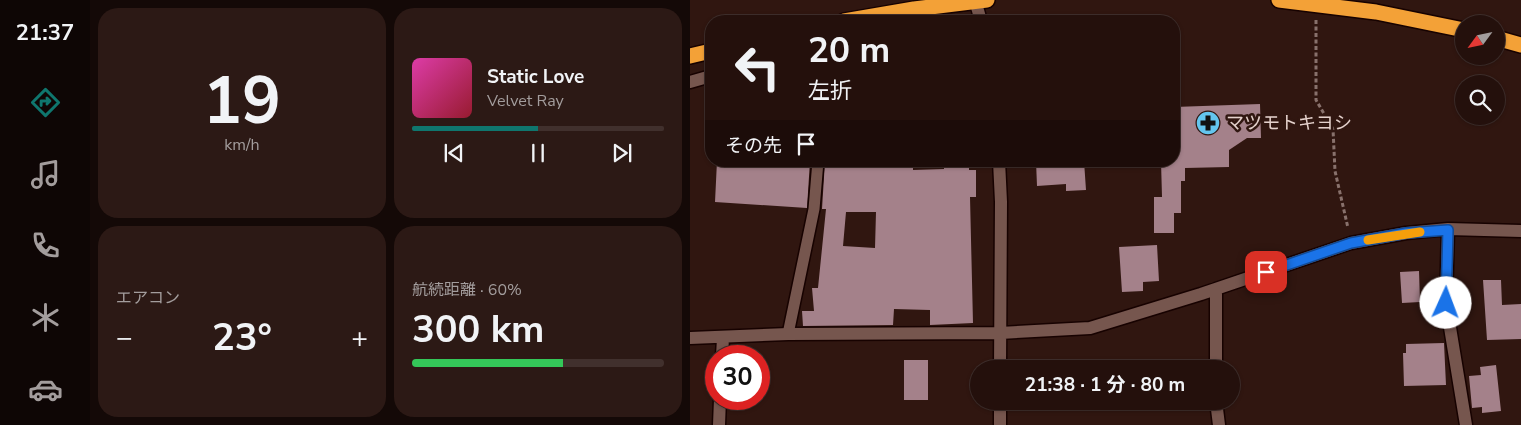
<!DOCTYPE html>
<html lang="ja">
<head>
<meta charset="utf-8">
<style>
  :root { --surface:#24100c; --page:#2c1915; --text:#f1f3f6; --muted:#a39d9d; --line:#41302d; --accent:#0f766e }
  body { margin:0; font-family:"Nunito Sans","Noto Sans JP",sans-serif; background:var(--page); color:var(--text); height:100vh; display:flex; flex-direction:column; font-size:19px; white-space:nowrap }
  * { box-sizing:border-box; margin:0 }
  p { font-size:16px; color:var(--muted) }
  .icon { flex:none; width:28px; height:28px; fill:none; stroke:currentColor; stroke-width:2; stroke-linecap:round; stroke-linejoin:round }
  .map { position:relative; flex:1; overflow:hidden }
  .drawer { display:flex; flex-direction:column; gap:8px; padding:8px; background:#140907; width:600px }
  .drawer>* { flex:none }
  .hud { position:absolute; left:15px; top:15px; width:475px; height:152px; border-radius:20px; box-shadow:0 1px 4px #0004,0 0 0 1px var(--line); background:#24100c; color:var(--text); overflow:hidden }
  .needle { width:32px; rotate:237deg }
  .fabs { position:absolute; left:765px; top:15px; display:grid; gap:10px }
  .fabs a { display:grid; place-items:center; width:50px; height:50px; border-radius:50%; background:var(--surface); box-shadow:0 1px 4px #0004,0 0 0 1px var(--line); font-size:25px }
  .speed { position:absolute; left:15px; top:345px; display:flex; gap:10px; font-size:25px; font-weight:700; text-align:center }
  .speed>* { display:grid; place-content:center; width:65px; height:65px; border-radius:50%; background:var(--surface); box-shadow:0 1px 4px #0004,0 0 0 1px var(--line); line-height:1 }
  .speed .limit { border:8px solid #d22; background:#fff; color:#111 }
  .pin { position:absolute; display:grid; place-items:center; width:42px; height:42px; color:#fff; margin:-21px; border-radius:10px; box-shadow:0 2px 8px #0006 }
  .me { position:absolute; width:55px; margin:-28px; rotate:2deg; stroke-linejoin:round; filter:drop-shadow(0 0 4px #0008) }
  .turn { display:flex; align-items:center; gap:18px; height:105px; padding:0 20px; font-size:22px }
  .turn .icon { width:65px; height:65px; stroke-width:2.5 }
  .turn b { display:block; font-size:35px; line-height:42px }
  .then { display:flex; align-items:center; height:48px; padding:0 20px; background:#0003; gap:10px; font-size:19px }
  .big { font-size:38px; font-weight:700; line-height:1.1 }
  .drawer .tile { flex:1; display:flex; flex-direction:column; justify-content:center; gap:8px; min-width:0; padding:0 18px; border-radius:20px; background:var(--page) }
  .drawer .dial { align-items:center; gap:0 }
  .dial b { font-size:65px; line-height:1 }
  .song { display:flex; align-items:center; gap:15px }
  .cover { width:60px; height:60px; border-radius:8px; background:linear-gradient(135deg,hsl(320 70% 55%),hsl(350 70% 35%)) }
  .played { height:5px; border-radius:2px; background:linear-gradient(90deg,var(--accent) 50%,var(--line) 50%) }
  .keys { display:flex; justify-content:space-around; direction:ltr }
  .heat { display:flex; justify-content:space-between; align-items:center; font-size:28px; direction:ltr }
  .charge { height:8px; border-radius:4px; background:linear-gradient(90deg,#34c759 60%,var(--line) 0) }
  .drawer .tiles { flex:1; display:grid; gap:8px; grid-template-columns:repeat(2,1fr) }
  .trip { position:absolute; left:280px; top:360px; width:270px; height:50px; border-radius:25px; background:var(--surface); box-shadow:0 1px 4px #0004,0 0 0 1px var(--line); font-weight:700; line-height:50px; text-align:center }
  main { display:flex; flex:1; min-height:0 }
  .tabs { display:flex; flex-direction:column; width:90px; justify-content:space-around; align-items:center; background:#0e0605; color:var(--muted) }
  .tabs .icon { width:35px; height:35px }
  .tabs .selected { color:var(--accent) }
  .tabs b { font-size:22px; color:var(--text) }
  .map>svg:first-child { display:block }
  .building { fill:#a4818a; fill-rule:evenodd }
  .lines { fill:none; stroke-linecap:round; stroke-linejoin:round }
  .lane-casing { stroke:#170200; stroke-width:14 }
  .street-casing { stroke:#170200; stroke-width:15 }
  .highway-casing { stroke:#170200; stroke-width:18 }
  .path { stroke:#88716c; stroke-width:3; stroke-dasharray:4 2.5; stroke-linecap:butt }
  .lane { stroke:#76564e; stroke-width:11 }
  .street { stroke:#76564e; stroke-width:12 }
  .highway { stroke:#f3a137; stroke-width:15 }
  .route-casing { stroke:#114b97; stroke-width:12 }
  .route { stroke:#1a73e8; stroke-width:9 }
  .slow { stroke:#f59e0b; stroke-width:9 }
  .labels { text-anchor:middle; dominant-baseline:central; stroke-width:5; stroke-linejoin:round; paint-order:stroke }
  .poi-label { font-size:18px; fill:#e4d1cc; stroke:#301610; text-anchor:start }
</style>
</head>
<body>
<main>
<nav class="tabs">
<b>21:37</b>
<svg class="icon selected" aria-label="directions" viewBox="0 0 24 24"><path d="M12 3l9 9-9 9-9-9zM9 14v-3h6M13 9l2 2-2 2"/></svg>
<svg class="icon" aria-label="music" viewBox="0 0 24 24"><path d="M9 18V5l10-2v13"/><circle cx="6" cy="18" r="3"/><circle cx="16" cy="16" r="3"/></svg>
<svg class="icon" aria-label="phone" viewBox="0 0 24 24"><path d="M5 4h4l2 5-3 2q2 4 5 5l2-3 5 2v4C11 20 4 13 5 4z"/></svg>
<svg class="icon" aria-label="climate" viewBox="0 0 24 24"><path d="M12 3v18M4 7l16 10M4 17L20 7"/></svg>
<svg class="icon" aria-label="car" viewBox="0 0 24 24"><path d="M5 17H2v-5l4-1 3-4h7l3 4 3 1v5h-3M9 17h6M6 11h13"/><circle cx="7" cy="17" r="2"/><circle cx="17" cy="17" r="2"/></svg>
</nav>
<section class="drawer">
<div class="tiles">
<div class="tile dial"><b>19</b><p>km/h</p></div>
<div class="tile">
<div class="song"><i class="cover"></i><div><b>Static Love</b><p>Velvet Ray</p></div></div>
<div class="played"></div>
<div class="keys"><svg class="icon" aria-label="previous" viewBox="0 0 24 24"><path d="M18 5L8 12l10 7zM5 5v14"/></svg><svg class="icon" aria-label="pause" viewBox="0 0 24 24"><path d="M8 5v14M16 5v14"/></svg><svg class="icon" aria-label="next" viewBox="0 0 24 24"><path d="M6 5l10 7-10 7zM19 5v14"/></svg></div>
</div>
<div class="tile"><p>エアコン</p>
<div class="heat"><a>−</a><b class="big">23°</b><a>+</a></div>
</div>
<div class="tile"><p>航続距離 · 60%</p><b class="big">300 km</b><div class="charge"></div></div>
</div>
</section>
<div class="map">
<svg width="831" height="425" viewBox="0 0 831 425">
  <rect width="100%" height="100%" fill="#301610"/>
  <path class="building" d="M 570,104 L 571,138 L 557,138 L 539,150 L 539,167 L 495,168 L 495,181 L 491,181 L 491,213 L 484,213 L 484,233 L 464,233 L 464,197 L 472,197 L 471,161 L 484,161 L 484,107 Z
    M 27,161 L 120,161 L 117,208 L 25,202 Z
    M 135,161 L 223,161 L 223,170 L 254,169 L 254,163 L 279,163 L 279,170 L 286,170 L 286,197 L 280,197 L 283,323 L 240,325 L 240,310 L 204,309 L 203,325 L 113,326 L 112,311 L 124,311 L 122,288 L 128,288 L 136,209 L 132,209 ZM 156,212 L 186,212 L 185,248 L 153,246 Z
    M 346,161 L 394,161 L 396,190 L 376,191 L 376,184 L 347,186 Z
    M 467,245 L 469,281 L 453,282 L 453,291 L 432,292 L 429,247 Z
    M 729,271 L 730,302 L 712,303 L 710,272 Z
    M 793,280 L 811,280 L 812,305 L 831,304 L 831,339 L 797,340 Z
    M 754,343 L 756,385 L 714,386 L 713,353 L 716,353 L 716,344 Z
    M 214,360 L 238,360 L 238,400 L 214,400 Z
    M 806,365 L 811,411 L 792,413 L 792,407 L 782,408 L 779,376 L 791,375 L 790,367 Z"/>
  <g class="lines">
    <g class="lane-casing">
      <path id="lane" d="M 98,334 L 124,209 L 128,161"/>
    </g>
    <g class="street-casing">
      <path id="street" d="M 285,0 L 291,21
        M 0,82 L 21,76
        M 309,161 L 311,202 L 310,369
        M 758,229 L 756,303 L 776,425
        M 526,289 L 526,369
        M 0,338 L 98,334 L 310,333 L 400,328 L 511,294 L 661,243 L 716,233 L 758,229 L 831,231
        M 32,356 L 33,338
        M 526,401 L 529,425
        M 29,425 L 30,399
        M 310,425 L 310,401"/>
    </g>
    <g class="highway-casing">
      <path id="highway" d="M 589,0 L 686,12 L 774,30
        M 154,21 L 224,9 L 297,0
        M 806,38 L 831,45
        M 0,56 L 21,51"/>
    </g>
    <path class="path" d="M 626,20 L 626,100 L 643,129 L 645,171 L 658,228"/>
    <use href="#lane" class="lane"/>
    <use href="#street" class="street"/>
    <use href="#highway" class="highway"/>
  </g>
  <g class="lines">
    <g class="route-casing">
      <path id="route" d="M 576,272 L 661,243 L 716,233 L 758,230 L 756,303"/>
    </g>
    <use href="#route" class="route"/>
    <path class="slow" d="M 678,240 L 730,232"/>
  </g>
  <defs>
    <g id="pharmacy-disc" transform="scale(1.25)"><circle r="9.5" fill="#64c5ee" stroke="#301610"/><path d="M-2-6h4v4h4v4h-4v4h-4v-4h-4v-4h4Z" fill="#111"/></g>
  </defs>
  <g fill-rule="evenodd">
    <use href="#pharmacy-disc" x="518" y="123"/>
  </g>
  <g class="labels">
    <g class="poi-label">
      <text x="536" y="123">マツモトキヨシ</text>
    </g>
  </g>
</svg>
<div class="fabs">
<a><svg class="needle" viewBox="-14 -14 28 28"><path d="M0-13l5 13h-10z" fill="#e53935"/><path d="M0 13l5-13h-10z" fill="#a39d9d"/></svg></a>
<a><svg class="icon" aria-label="search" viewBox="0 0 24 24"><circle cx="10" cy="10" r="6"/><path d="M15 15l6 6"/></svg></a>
</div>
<div class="speed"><div class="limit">30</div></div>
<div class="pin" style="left:576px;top:272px;background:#d93025"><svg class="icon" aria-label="arrive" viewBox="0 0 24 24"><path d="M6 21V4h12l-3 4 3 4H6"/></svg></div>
<svg class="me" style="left:756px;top:303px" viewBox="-20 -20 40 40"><circle r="19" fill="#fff"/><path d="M0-13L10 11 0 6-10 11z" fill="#1a73e8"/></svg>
<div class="trip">21:38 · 1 分 · 80 m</div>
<div class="hud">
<div class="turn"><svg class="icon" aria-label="left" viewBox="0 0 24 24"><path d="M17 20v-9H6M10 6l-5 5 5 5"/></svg><div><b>20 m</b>左折</div></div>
<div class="then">その先<svg class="icon" aria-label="arrive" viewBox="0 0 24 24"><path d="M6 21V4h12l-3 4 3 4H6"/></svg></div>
</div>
</div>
</main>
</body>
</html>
